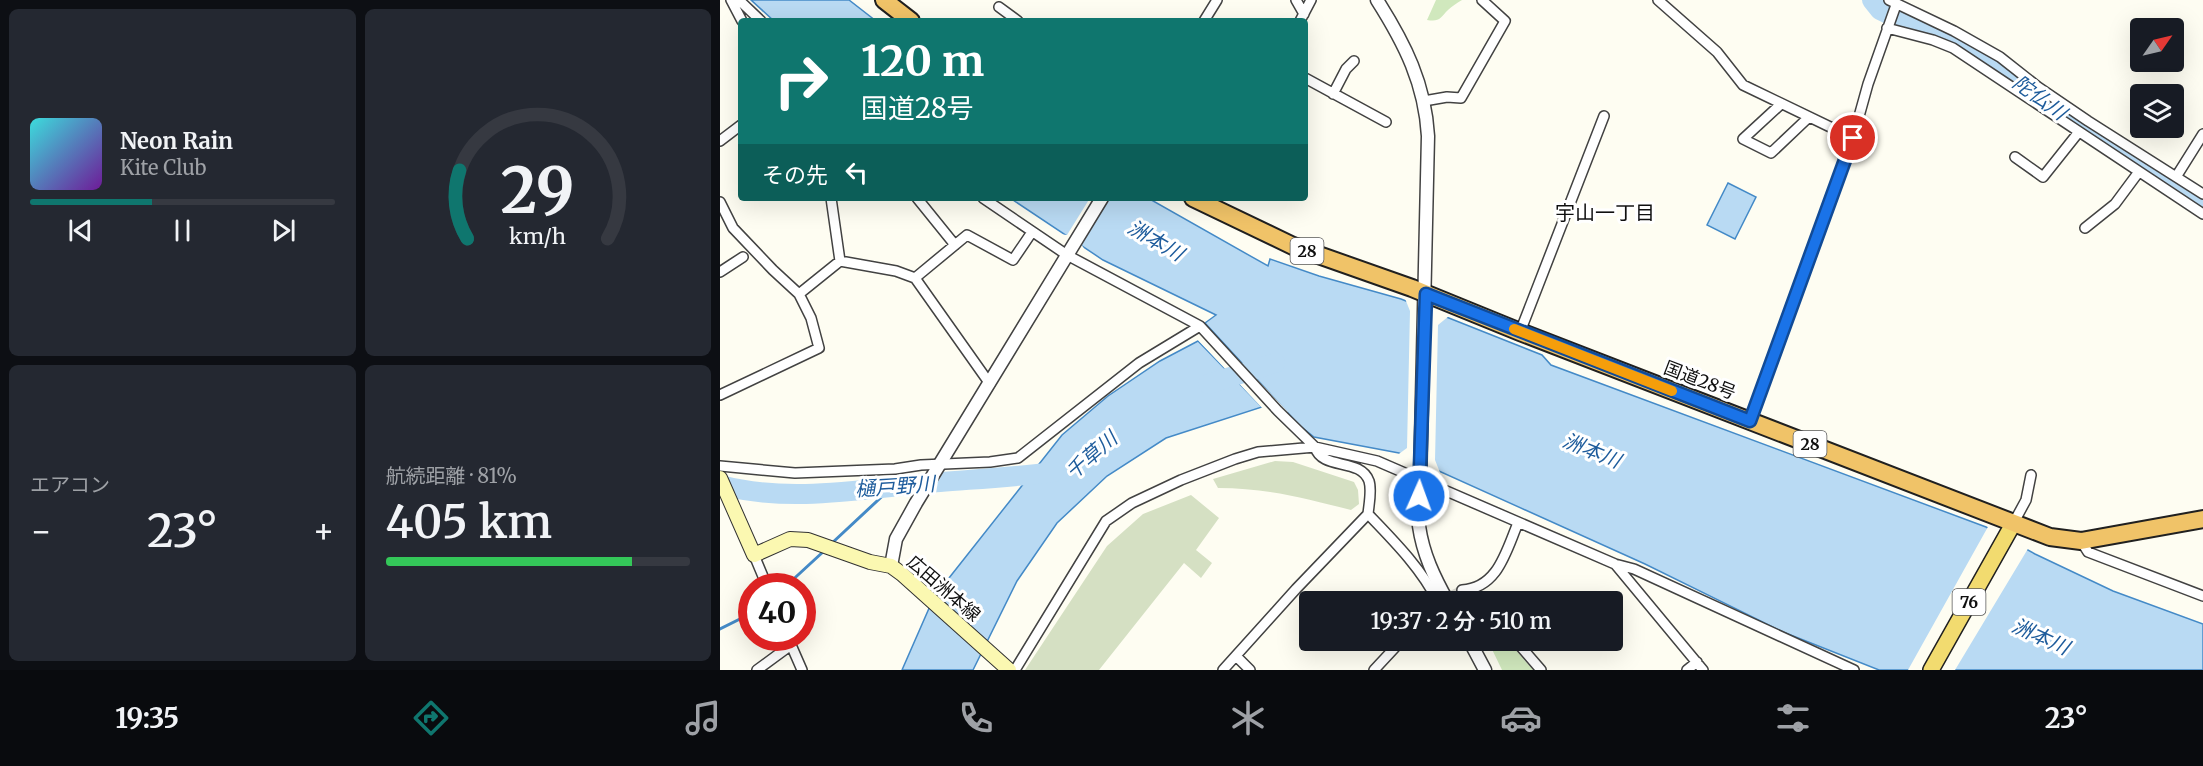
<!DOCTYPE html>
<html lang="ja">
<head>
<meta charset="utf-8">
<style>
  :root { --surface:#171b24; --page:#242831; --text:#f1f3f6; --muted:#9ea1a6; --line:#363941; --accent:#0f766e }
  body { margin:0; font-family:Merriweather,"Noto Sans JP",serif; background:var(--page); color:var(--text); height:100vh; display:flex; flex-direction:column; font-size:22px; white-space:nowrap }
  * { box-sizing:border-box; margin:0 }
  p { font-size:20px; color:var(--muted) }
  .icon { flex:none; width:33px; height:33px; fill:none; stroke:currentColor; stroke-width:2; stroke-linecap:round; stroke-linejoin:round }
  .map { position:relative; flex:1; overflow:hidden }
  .sheet { display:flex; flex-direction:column; gap:9px; padding:9px; background:#0d0f14; width:720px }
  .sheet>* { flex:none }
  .banner { position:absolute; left:18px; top:18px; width:570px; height:183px; border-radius:6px; box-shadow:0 6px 24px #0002; background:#0f766e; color:#fff; overflow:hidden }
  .needle { width:39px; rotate:56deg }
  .buttons { position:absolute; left:1410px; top:18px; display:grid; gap:12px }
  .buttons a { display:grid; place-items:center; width:54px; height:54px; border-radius:6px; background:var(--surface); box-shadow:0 6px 24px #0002; font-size:30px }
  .speed { position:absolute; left:18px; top:573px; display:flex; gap:12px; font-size:30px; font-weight:700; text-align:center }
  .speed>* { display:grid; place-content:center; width:78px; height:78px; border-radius:50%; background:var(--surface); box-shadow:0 6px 24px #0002; line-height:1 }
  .speed .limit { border:9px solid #d22; background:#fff; color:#111 }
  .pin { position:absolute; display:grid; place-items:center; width:51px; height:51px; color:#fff; margin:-26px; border:3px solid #fff; border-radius:50%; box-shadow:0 2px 6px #0007 }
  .me { position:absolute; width:66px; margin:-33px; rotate:2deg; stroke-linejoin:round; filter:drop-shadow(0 0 4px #0008) }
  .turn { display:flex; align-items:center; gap:21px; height:126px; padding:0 24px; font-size:27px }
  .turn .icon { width:78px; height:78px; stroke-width:2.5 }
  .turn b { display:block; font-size:42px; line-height:51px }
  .then { display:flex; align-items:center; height:57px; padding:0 24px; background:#0003; gap:12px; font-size:22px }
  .big { font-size:45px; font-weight:600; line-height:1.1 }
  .sheet .tile { flex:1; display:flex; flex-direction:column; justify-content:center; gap:9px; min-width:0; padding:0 21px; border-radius:9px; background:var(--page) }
  .sheet .dial { align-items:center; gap:0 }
  .dial svg { height:156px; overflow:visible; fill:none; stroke:var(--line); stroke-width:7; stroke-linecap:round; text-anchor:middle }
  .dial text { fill:var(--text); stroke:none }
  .song { display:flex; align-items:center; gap:18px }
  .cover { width:72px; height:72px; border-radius:9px; background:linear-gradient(135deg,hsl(180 70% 55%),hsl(280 70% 35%)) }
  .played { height:6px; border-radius:3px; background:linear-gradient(90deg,var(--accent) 40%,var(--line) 40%) }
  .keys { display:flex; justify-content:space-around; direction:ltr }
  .heat { display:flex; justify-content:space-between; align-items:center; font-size:33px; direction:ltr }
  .charge { height:9px; border-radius:4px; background:linear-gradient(90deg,#34c759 81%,var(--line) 0) }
  .sheet .tiles { flex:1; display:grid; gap:9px; grid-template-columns:repeat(2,1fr) }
  .trip { position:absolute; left:579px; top:591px; width:324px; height:60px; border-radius:6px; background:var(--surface); box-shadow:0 6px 24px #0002; font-weight:600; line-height:60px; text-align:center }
  .tabs { display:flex; height:96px; justify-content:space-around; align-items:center; background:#090b0e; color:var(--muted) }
  .tabs .icon { width:42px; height:42px }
  .tabs .active { color:var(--accent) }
  .tabs b { font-size:27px; color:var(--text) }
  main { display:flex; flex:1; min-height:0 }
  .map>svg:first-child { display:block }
  .green { fill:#d0e8bd }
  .cemetery { fill:#d5e0c3 }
  .water { fill:#b9daf3; stroke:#448ac7; stroke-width:1.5 }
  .pier { fill:#fefdf2 }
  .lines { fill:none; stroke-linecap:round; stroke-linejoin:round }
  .stream { stroke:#448ac7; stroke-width:3 }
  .river { stroke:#b9daf3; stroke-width:20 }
  .minor-tunnel { stroke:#dad9d0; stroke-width:9; stroke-dasharray:9 4.5; stroke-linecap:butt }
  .minor-casing { stroke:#424242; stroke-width:12 }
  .tertiary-casing { stroke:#424242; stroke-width:15 }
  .secondary-casing { stroke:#313131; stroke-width:16 }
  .primary-casing { stroke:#202020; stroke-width:18 }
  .trunk-casing { stroke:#202020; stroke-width:20 }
  .minor { stroke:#fff; stroke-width:9 }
  .tertiary { stroke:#fff; stroke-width:12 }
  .secondary { stroke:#fbf8b1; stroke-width:14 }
  .primary { stroke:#f2db6f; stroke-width:15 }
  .trunk { stroke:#f0c368; stroke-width:16 }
  .route-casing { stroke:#114b97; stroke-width:15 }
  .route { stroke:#1a73e8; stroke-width:10 }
  .slow { stroke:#f59e0b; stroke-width:10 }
  .labels { text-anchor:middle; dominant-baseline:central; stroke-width:6; stroke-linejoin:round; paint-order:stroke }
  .shield { fill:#fff; stroke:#575757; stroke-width:1.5 }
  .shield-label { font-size:16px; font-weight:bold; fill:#0f0f0f }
  .street-label { font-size:18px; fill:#0f0f0f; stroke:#fff }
  .water-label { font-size:20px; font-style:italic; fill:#1e5c9c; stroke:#fff }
  .neighbourhood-label { font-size:20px; fill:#0f0f0f; stroke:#fff }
</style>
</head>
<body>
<main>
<section class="sheet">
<div class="tiles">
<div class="tile">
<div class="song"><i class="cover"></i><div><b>Neon Rain</b><p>Kite Club</p></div></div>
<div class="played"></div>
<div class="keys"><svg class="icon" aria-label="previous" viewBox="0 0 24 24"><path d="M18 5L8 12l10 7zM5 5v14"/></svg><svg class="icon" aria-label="pause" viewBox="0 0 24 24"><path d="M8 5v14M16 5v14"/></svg><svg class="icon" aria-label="next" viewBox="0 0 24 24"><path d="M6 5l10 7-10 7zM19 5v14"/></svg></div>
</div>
<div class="tile dial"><svg viewBox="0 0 100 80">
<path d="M14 69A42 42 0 1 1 86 69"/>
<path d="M14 69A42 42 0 0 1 10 34" stroke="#0f766e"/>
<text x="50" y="56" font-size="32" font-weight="700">29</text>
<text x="50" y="72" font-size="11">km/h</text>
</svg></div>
<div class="tile"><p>エアコン</p>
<div class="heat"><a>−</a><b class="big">23°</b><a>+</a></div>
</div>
<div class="tile"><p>航続距離 · 81%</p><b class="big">405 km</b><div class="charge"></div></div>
</div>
</section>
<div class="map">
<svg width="1483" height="670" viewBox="0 0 1483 670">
  <rect width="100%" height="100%" fill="#fefdf2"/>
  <path class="green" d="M 716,0 L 742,0 C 737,3 732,6 728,10 C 720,18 720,22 707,20 Z
    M 768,641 L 788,641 L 813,670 L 782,670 Z"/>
  <path class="cemetery" d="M 555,461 L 573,462 L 634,482 L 638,490 L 639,504 L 631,510 C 584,498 546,488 498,488 L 493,479 Z
    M 471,495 L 499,518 L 476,550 L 492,563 L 481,578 L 464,563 L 379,670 L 305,670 L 387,546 L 423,514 Z"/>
  <path class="water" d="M 31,0 L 129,0 L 156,21 L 54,21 Z
    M 1008,183 L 1036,197 L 1015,239 L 987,225 Z
    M 290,198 L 428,198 L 548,266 L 550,259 L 599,276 L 681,299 L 822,355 L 831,365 L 1266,527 L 1315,554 L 1393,591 L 1483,624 L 1483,670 L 1159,670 L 1063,632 L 925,564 L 679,453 L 594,437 L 579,425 L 485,323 L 496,315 L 383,260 Z
    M 478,341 L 542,407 L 446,438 L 387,476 L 337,523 L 297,581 L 253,670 L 182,670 L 214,597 L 342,435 L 388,396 L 440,361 Z"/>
  <path class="pier" d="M 370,198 L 390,198 L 361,244 L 365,250 L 363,251 L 338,234 L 347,235 Z
    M 684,296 L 729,316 L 718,325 L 715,460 L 721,475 L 676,456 L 687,448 L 690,311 Z
    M 485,324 L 568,412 L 565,415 L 483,326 Z
    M 476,338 L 480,339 L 544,405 L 544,410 Z
    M 1269,525 L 1309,547 L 1235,670 L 1188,670 Z"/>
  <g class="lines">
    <path class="stream" d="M 111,544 L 171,488
      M 66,586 L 104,551
      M 0,629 L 32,613"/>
    <path class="river" d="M 1152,0 L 1160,10 L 1193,26 L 1221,34 L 1274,64 L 1352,120 L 1483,204
      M 488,384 L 555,363
      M 0,485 C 71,504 148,488 220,482 C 258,479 296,477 334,472"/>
    <path class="minor-tunnel" d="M 720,601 L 742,590"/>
    <g class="minor-casing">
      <path id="minor" d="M 11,0 L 22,21
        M 19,0 L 41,21
        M 576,0 L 584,14
        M 938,0 L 997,52 L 1023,85 L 1133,138
        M 1169,0 L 1234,31 L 1280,57 L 1318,87 L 1368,121 L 1483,194
        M 279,7 L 298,21
        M 484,21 L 497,0
        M 580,21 L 591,0
        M 1167,28 L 1213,40 L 1233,48 L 1483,214
        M 585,78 L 666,122
        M 613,94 L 626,69 L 634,61
        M 704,101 L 727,97 L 741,98 L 785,21 L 762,0
        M 1061,104 L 1023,139 L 1051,153 L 1089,117
        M 0,141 L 21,125
        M 1295,157 L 1323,177 L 1358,133
        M 1456,177 L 1483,134
        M 111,198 L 120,261
        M 197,198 L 235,245
        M 263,198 L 347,255 L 480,326 L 558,411 L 595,447 C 602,471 640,457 649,481 C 652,490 649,504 648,514 L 576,589 L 503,670
        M 0,202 L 13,228 L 53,270 L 79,294 L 91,318 L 99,348 L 0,395
        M 1365,228 L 1395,204 L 1418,173
        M 0,272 L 23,257
        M 195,278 L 247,235 L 293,260 L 312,232
        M 79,294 L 120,261 L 176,271 L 195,278 L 270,384
        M 800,332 L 884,116
        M 1030,421 L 1133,138 L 1148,84 L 1176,5
        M 0,466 L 75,473 L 175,469 L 201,465 L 270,462 L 298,458 L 419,363 L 480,326
        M 648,514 C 673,540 702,569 718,602
        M 1293,524 L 1306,500 L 1311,475
        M 1361,541 L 1368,552 L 1483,596
        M 34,555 L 47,586
        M 895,564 L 983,670
        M 742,590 C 778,588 786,551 798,523
        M 752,590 L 762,602
        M 68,638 L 82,670
        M 795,640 L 821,670
        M 516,656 L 530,670
        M 37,670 L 71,645
        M 295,670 L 386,521 L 412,503 L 461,480 L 515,459 L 538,452 L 595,447 L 657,461 L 895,564 L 914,569 L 1134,670
        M 654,670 L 682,640
        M 967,670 L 977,662"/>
    </g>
    <g class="tertiary-casing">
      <path id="tertiary" d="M 657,0 C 685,44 705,84 708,136 L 699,526 C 703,554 714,577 728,602
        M 171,566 L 176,539 L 196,503 L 382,198
        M 749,640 L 765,670"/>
    </g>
    <g class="secondary-casing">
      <path id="secondary" d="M 0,478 L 34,555 L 70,539 L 88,540 L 150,562 L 171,566 L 182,574 L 289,670"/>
    </g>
    <g class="primary-casing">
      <path id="primary" d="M 1211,670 L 1293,524"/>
    </g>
    <g class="trunk-casing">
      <path id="trunk" d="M 164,0 L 191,21
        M 473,198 L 573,246 L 692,288 L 800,332 L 1330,537 L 1361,541 L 1483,519"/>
    </g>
    <use href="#minor" class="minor"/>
    <use href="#tertiary" class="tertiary"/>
    <use href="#secondary" class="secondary"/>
    <use href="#primary" class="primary"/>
    <use href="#trunk" class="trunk"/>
  </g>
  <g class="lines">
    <g class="route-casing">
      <path id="route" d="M 699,496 L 706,294 L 1030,421 L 1133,138"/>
    </g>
    <use href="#route" class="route"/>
    <path class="slow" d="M 794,329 L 952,391"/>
  </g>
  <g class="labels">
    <g class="shield">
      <rect x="570.5" y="238" width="33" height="26" rx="4.5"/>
      <rect x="1073.5" y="431" width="33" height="26" rx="4.5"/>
      <rect x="1232.5" y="589" width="33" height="26" rx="4.5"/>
    </g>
    <g class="shield-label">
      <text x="587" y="251">28</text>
      <text x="1090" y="444">28</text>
      <text x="1249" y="602">76</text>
    </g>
    <g class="street-label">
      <text transform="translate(980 380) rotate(21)">国道28号</text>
      <text transform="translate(224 588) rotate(41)">広田洲本線</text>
    </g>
    <g class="water-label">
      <text transform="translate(1320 97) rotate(36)">陀仏川</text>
      <text transform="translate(436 240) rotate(30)">洲本川</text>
      <text transform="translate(872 450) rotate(22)">洲本川</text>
      <text transform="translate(371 455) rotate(-41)">千草川</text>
      <text transform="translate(175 486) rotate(-4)">樋戸野川</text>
      <text transform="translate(1321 636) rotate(24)">洲本川</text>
    </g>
    <g class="neighbourhood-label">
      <text x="885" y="212">宇山一丁目</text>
    </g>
  </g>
</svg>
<div class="buttons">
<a><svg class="needle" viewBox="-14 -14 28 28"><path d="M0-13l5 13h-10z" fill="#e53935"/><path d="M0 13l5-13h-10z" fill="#9ea1a6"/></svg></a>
<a><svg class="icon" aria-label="layers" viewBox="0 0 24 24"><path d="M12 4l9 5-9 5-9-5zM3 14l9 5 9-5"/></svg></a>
</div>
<div class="speed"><div class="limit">40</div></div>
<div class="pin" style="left:1133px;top:138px;background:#d93025"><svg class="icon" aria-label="arrive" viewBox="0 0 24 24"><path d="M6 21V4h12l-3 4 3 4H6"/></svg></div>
<svg class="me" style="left:699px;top:496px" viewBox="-20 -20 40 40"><circle r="17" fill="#1a73e8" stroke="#fff" stroke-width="3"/><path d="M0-11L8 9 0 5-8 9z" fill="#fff"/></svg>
<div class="trip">19:37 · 2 分 · 510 m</div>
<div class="banner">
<div class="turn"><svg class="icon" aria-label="right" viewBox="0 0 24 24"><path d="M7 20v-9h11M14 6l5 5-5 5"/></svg><div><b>120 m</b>国道28号</div></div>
<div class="then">その先<svg class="icon" aria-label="left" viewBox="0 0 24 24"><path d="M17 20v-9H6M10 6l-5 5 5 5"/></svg></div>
</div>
</div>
</main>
<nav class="tabs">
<b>19:35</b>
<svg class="icon active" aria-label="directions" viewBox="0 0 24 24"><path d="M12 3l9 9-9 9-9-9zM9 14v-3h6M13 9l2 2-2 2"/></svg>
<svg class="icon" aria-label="music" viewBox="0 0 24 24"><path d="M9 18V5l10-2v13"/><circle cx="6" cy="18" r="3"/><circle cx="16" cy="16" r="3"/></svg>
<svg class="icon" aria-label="phone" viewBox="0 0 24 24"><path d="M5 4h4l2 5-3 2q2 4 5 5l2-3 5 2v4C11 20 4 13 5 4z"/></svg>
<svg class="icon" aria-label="climate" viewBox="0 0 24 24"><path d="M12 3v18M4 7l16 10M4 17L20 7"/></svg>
<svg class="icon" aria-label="car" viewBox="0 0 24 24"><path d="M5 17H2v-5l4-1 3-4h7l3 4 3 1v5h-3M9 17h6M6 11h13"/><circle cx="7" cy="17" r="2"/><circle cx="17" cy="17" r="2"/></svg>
<svg class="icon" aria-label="filters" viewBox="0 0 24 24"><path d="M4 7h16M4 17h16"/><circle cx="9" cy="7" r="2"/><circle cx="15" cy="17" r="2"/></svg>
<b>23°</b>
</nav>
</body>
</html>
